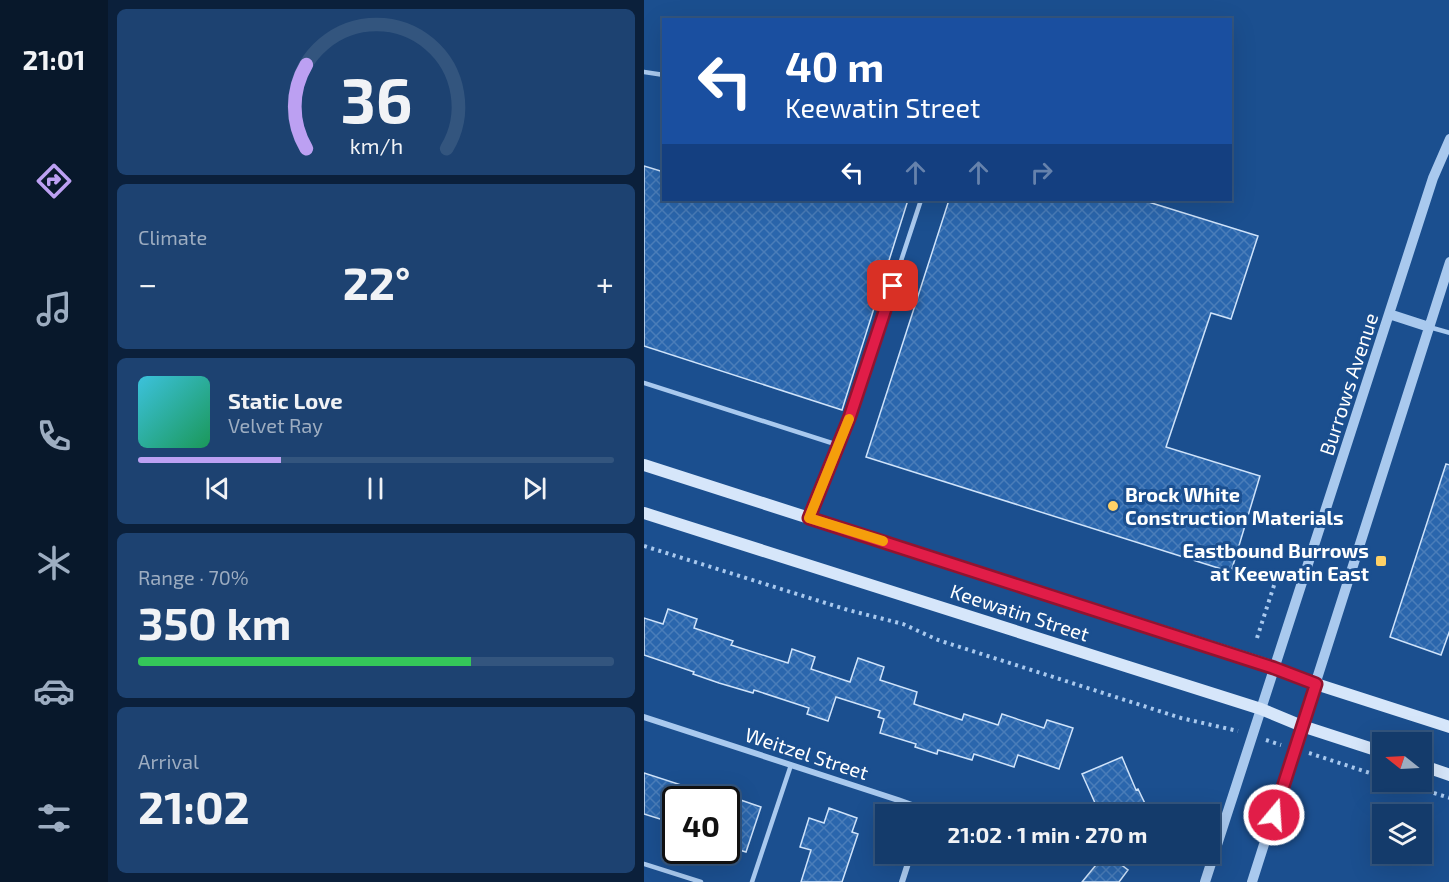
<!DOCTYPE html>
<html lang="en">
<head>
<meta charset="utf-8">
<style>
  :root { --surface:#143b6b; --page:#1d4271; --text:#f1f3f6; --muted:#9dadc1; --line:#33557e; --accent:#bca0f2 }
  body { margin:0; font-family:"Exo 2",sans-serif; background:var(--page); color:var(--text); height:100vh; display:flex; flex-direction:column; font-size:22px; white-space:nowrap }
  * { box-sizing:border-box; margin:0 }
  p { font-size:20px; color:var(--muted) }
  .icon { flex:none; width:33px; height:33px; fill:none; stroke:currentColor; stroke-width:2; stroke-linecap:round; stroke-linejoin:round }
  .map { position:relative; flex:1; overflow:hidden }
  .drawer { display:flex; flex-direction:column; gap:9px; padding:9px; background:#0b203b; width:536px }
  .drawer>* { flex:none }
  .guide { position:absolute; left:18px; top:18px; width:570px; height:183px; border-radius:0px; box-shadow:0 6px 24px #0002,0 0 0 2px var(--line); background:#1a4fa0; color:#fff; overflow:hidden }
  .needle { width:39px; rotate:288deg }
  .tools { position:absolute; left:728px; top:732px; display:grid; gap:12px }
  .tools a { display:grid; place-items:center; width:60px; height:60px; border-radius:0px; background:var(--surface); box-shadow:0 6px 24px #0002,0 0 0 2px var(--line); font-size:30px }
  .speed { position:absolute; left:18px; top:786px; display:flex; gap:12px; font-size:30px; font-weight:700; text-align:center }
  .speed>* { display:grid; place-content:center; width:78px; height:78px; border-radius:50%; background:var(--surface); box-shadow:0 6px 24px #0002,0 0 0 2px var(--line); line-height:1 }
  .speed .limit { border:3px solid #111; border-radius:9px; background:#fff; color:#111 }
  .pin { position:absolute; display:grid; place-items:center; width:51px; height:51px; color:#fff; margin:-26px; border-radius:12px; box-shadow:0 3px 9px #0006 }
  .me { position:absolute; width:66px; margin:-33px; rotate:18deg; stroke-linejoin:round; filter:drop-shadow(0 0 4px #0008) }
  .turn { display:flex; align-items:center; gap:21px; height:126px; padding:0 24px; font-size:27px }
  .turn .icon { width:78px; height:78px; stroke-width:2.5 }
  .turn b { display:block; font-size:42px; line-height:51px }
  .lanes { display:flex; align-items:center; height:57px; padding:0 24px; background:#0003; justify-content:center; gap:30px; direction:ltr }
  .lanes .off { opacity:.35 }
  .big { font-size:45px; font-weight:700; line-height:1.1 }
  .drawer .tile { flex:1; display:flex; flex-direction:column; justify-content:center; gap:9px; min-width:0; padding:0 21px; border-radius:9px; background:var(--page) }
  .drawer .dial { align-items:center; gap:0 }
  .dial svg { height:156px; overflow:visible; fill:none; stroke:var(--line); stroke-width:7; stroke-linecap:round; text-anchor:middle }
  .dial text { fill:var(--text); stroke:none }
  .song { display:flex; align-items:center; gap:18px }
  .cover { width:72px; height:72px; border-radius:9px; background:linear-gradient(135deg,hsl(190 70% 55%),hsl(150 70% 35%)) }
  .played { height:6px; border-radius:3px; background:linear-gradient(90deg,var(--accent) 30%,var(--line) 30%) }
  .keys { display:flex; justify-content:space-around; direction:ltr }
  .heat { display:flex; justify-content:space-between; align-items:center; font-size:33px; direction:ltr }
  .charge { height:9px; border-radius:4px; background:linear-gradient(90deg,#34c759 70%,var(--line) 0) }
  .trip { position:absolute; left:231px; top:804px; width:345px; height:60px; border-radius:0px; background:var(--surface); box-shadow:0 6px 24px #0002,0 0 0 2px var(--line); font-weight:700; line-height:60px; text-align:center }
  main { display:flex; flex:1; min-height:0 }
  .dock { display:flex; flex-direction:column; width:108px; justify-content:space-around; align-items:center; background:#08182b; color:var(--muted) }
  .dock .icon { width:42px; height:42px }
  .dock .on { color:var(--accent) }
  .dock b { font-size:27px; color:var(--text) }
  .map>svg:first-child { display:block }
  .building { fill:url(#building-cross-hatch); stroke:#cfe3fa; stroke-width:1.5 }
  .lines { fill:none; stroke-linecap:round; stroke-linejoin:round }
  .path { stroke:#a9c9ee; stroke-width:4; stroke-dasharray:3 4.5; stroke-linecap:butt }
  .service { stroke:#a9c9ee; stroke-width:4.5 }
  .minor { stroke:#a9c9ee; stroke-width:6 }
  .tertiary { stroke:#a9c9ee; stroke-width:10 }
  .secondary { stroke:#d6e6fa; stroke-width:12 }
  .route-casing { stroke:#92132f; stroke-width:15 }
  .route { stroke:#e11d48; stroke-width:10 }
  .slow { stroke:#f59e0b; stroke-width:10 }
  .poi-dot { fill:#ffd166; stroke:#1b4f8f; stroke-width:2 }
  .labels { text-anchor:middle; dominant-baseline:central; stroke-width:6; stroke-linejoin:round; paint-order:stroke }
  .street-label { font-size:20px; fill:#fff; stroke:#1b4f8f }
  .poi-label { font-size:20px; font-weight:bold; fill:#fff; stroke:#1b4f8f; text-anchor:start }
</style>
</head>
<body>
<main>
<nav class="dock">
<b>21:01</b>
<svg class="icon on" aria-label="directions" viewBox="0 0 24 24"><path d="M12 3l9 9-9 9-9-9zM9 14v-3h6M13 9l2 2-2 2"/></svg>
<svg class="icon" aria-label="music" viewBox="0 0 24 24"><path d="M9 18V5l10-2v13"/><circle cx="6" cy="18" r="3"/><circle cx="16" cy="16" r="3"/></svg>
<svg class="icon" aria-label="phone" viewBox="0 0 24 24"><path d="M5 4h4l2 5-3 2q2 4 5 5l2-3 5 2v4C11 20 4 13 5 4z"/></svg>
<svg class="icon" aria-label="climate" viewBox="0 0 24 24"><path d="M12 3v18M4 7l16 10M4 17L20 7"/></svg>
<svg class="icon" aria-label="car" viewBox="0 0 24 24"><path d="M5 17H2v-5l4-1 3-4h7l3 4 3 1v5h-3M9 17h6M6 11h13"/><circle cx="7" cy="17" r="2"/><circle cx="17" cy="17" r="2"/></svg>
<svg class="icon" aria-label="filters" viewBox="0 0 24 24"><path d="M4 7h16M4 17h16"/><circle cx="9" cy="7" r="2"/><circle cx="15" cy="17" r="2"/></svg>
</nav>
<section class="drawer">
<div class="tile dial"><svg viewBox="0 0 100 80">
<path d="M14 69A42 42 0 1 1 86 69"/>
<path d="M14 69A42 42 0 0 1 14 26" stroke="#bca0f2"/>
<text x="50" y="56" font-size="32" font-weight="700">36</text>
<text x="50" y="72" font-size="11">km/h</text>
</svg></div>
<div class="tile"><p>Climate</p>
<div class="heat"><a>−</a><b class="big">22°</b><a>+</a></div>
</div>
<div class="tile">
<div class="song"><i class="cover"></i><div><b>Static Love</b><p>Velvet Ray</p></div></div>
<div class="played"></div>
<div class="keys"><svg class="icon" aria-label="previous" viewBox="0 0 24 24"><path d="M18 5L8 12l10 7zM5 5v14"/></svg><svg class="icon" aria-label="pause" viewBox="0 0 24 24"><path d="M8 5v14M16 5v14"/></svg><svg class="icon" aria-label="next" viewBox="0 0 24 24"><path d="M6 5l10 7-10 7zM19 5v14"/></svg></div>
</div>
<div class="tile"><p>Range · 70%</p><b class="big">350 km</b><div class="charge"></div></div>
<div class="tile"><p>Arrival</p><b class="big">21:02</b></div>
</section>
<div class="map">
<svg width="806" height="882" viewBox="0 0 806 882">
  <defs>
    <pattern id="building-cross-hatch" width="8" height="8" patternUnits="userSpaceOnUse" patternTransform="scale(1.5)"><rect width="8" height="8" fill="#2a66ad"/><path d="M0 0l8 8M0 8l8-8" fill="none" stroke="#4a7db9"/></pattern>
  </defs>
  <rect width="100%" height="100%" fill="#1b4f8f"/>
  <path class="building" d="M 0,166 L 20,172 L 20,200 L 264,200 L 198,410 L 0,346 Z
    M 305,200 L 498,200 L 614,236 L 587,319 L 567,313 L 522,447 L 616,476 L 587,572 L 222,457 Z
    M 802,464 L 806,465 L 806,630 L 797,655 L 746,637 Z
    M 24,609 L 53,619 L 50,628 L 89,641 L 87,645 L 144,663 L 148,649 L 171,657 L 167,669 L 206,682 L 214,658 L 240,667 L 236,680 L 273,692 L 270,704 L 318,720 L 320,714 L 354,725 L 358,714 L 400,728 L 403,720 L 429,728 L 415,769 L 374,755 L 370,767 L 330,754 L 328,760 L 294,750 L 293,754 L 271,747 L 272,744 L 236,733 L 240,719 L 234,717 L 236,711 L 192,697 L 184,721 L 163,714 L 165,708 L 110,690 L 109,693 L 75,683 L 49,674 L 50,672 L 0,655 L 0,618 L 19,624 Z
    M 478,757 L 492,790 L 494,789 L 506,814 L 456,814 L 438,774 Z
    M 0,773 L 71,796 L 70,800 L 32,800 L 32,824 L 0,814 Z
    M 82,795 L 117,807 L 102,852 L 82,846 Z
    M 185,808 L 213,818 L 208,832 L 214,834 L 198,882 L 157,882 L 167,850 L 156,847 L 165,818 L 180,823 Z
    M 461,854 L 463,854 L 484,870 L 475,882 L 438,882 Z"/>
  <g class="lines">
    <path class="path" d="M 0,546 L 204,610 L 259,624 L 294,640 L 537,718 L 594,731
      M 613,638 L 634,573 L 645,578
      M 622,740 L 637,745
      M 665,753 L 738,777
      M 754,782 L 806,798"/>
    <path class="service" d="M 0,72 L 20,75
      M 785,327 L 806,333
      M 0,383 L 194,445
      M 165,518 L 206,416 L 277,200
      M 0,864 L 57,882
      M 108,882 L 147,765"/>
    <path class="minor" d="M 0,717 L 254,800 L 282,810 L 318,814
      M 361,814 C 373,802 387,804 399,814
      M 372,854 L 383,855 L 388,854
      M 258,882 L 267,854"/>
    <path class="tertiary" d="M 745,314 L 785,327
      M 561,882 L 789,178 L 806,139
      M 608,882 L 806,262"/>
    <path class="secondary" d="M 0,465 L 630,667 L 672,684 L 806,727
      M 0,513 L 617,709 L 658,726 L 738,752
      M 777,765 L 806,775"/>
  </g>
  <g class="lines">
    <g class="route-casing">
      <path id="route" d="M 249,286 L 206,416 L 165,518 L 630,668 L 672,684 L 630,815"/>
    </g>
    <use href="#route" class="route"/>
    <path class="slow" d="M 205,419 L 165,518 L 239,541"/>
  </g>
  <g class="poi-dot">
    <circle cx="469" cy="506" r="6"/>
    <rect x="731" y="555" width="12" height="12" rx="3"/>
  </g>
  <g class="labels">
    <g class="street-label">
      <text transform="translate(704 384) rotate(-72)">Burrows Avenue</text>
      <text transform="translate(376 612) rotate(18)">Keewatin Street</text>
      <text transform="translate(163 753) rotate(18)">Weitzel Street</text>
    </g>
    <g class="poi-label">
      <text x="481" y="494">Brock White<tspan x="481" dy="23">Construction Materials</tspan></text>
      <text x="725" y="550" text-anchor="end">Eastbound Burrows<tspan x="725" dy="23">at Keewatin East</tspan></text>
    </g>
  </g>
</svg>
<div class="tools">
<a><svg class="needle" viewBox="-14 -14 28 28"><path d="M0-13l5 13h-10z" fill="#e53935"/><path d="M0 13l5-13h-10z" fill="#9dadc1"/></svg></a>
<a><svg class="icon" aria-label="layers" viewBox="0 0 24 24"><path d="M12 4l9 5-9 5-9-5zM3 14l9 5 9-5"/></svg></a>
</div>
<div class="speed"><div class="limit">40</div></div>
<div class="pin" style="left:249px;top:286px;background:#d93025"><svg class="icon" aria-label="arrive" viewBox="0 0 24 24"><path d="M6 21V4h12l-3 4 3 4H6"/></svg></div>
<svg class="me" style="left:630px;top:815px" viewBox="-20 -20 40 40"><circle r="17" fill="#e11d48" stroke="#fff" stroke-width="3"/><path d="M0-11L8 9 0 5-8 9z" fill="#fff"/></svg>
<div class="trip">21:02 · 1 min · 270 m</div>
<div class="guide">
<div class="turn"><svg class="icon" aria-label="left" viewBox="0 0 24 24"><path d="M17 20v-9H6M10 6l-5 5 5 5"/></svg><div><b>40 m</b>Keewatin Street</div></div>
<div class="lanes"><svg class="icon" aria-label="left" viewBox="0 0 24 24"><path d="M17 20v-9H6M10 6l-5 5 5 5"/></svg><svg class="icon off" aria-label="ahead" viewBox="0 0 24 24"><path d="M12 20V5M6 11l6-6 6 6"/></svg><svg class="icon off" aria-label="ahead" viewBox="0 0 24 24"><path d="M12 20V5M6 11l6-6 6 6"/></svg><svg class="icon off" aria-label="right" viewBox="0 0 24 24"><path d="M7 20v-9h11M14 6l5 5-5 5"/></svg></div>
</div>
</div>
</main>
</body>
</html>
